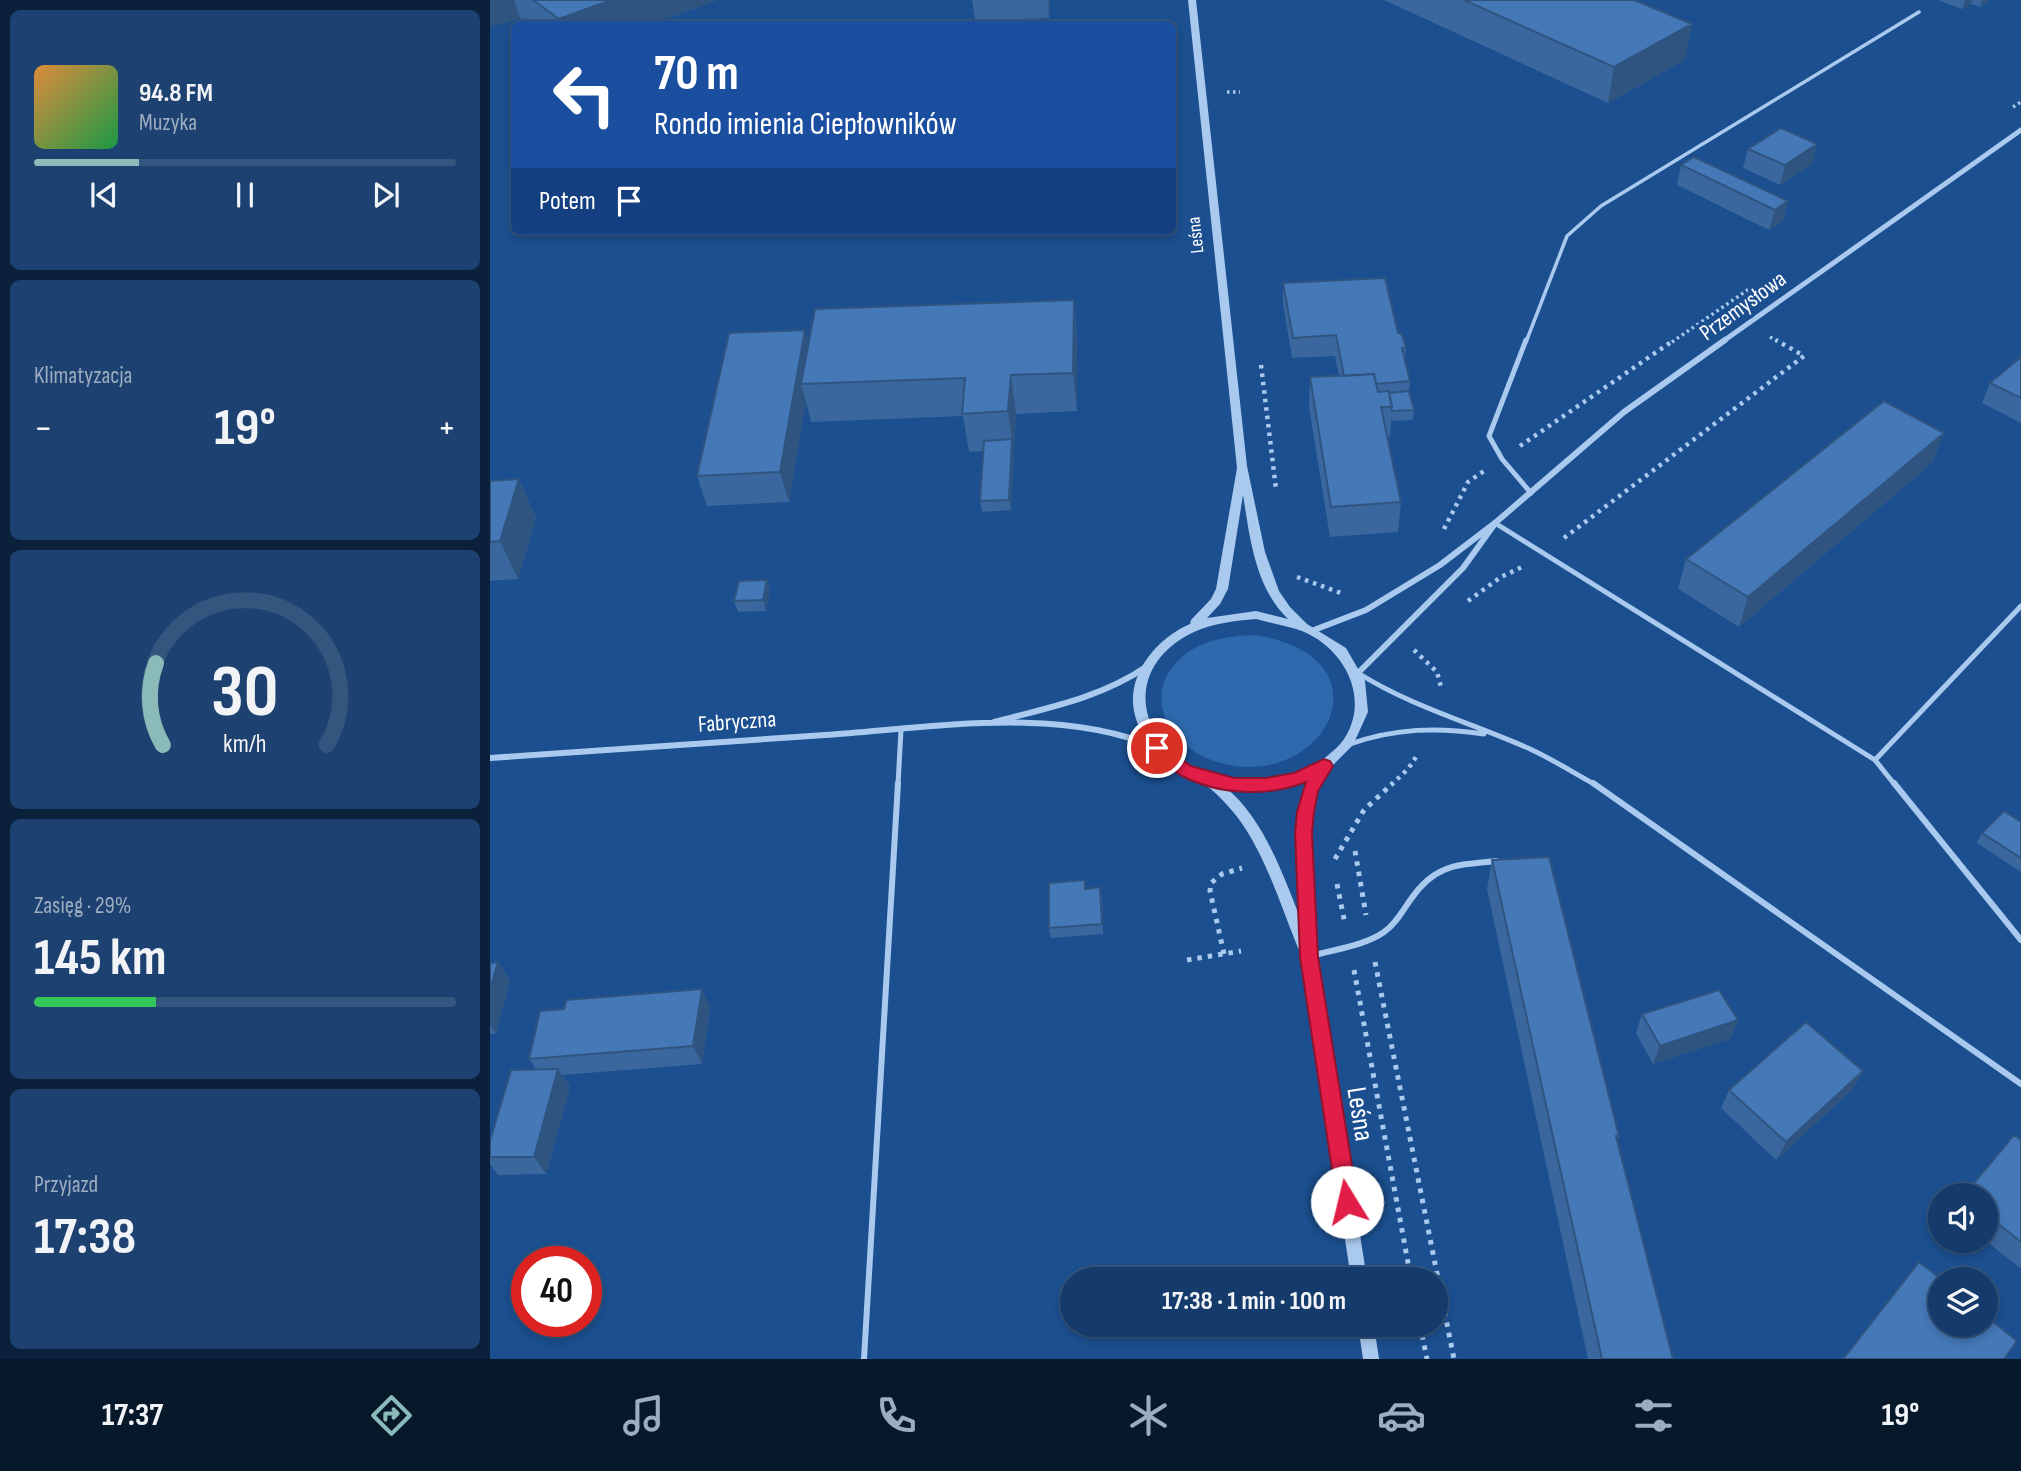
<!DOCTYPE html>
<html lang="pl">
<head>
<meta charset="utf-8">
<style>
  :root { --surface:#143b6b; --page:#1d4271; --text:#f1f3f6; --muted:#9dadc1; --line:#33557e; --accent:#8bbbb9 }
  body { margin:0; font-family:"Sofia Sans Condensed",sans-serif; background:var(--page); color:var(--text); height:100vh; display:flex; flex-direction:column; font-size:26px; white-space:nowrap }
  * { box-sizing:border-box; margin:0 }
  p { font-size:23px; color:var(--muted) }
  .icon { flex:none; width:38px; height:38px; fill:none; stroke:currentColor; stroke-width:2; stroke-linecap:round; stroke-linejoin:round }
  .map { position:relative; flex:1; overflow:hidden }
  .panel { display:flex; flex-direction:column; gap:10px; padding:10px; background:#0b203b; width:490px }
  .panel>* { flex:none }
  .hud { position:absolute; left:21px; top:21px; width:665px; height:214px; border-radius:10px; box-shadow:0 4px 10px #0003,0 0 0 2px var(--line); background:#1a4fa0; color:#fff; overflow:hidden }
  .controls { position:absolute; left:1438px; top:1183px; display:grid; gap:14px }
  .controls a { display:grid; place-items:center; width:70px; height:70px; border-radius:50%; background:var(--surface); box-shadow:0 4px 10px #0003,0 0 0 2px var(--line); font-size:35px }
  .speed { position:absolute; left:21px; top:1246px; display:flex; gap:14px; font-size:35px; font-weight:700; text-align:center }
  .speed>* { display:grid; place-content:center; width:91px; height:91px; border-radius:50%; background:var(--surface); box-shadow:0 4px 10px #0003,0 0 0 2px var(--line); line-height:1 }
  .speed .limit { border:10px solid #d22; background:#fff; color:#111 }
  .pin { position:absolute; display:grid; place-items:center; width:60px; height:60px; color:#fff; margin:-30px; border:4px solid #fff; border-radius:50%; box-shadow:0 2px 7px #0007 }
  .me { position:absolute; width:77px; margin:-38px; rotate:351deg; stroke-linejoin:round; filter:drop-shadow(0 0 5px #0008) }
  .turn { display:flex; align-items:center; gap:24px; height:147px; padding:0 28px; font-size:32px }
  .turn .icon { width:91px; height:91px; stroke-width:2.5 }
  .turn b { display:block; font-size:49px; line-height:60px }
  .then { display:flex; align-items:center; height:66px; padding:0 28px; background:#0003; gap:14px; font-size:26px }
  .big { font-size:52px; font-weight:700; line-height:1.1 }
  .panel .widget { flex:1; display:flex; flex-direction:column; justify-content:center; gap:10px; min-width:0; padding:0 24px; border-radius:10px; background:var(--page) }
  .panel .dial { align-items:center; gap:0 }
  .dial svg { height:182px; overflow:visible; fill:none; stroke:var(--line); stroke-width:7; stroke-linecap:round; text-anchor:middle }
  .dial text { fill:var(--text); stroke:none }
  .song { display:flex; align-items:center; gap:21px }
  .cover { width:84px; height:84px; border-radius:10px; background:linear-gradient(135deg,hsl(30 70% 55%),hsl(140 70% 35%)) }
  .played { height:7px; border-radius:4px; background:linear-gradient(90deg,var(--accent) 25%,var(--line) 25%) }
  .keys { display:flex; justify-content:space-around; direction:ltr }
  .heat { display:flex; justify-content:space-between; align-items:center; font-size:38px; direction:ltr }
  .charge { height:10px; border-radius:5px; background:linear-gradient(90deg,#34c759 29%,var(--line) 0) }
  .trip { position:absolute; left:570px; top:1267px; width:388px; height:70px; border-radius:35px; background:var(--surface); box-shadow:0 4px 10px #0003,0 0 0 2px var(--line); font-weight:700; line-height:70px; text-align:center }
  .dock { display:flex; height:112px; justify-content:space-around; align-items:center; background:#08182b; color:var(--muted) }
  .dock .icon { width:49px; height:49px }
  .dock .on { color:var(--accent) }
  .dock b { font-size:32px; color:var(--text) }
  main { display:flex; flex:1; min-height:0 }
  .map>svg:first-child { display:block }
  .green { fill:#2e69ad }
  .lines { fill:none; stroke-linecap:round; stroke-linejoin:round }
  .path-far2 { stroke:#a9c9ee; stroke-width:3.5; stroke-dasharray:2.5 3.5; stroke-linecap:butt }
  .path-far1 { stroke:#a9c9ee; stroke-width:4.5; stroke-dasharray:3.5 5; stroke-linecap:butt }
  .path { stroke:#a9c9ee; stroke-width:5; stroke-dasharray:4.5 6; stroke-linecap:butt }
  .service-far2 { stroke:#a9c9ee; stroke-width:3.5 }
  .service-far1 { stroke:#a9c9ee; stroke-width:5 }
  .service { stroke:#a9c9ee; stroke-width:6 }
  .minor-far1 { stroke:#a9c9ee; stroke-width:5 }
  .minor { stroke:#a9c9ee; stroke-width:6 }
  .tertiary { fill:#a9c9ee; fill-rule:evenodd }
  .wall { fill:#3a679d }
  .shaded-wall { fill:#305480 }
  .building { fill:#4478b7; stroke:#305480; stroke-width:2 }
  .route { fill:#e11d48; stroke:#92132f; stroke-width:2 }
  .labels { text-anchor:middle; dominant-baseline:central; stroke-width:7; stroke-linejoin:round; paint-order:stroke }
  .far-street-label { font-size:19px; fill:#fff; stroke:#1b4f8f }
  .street-label { font-size:23px; fill:#fff; stroke:#1b4f8f }
  .near-street-label { font-size:28px; fill:#fff; stroke:#1b4f8f }
</style>
</head>
<body>
<main>
<section class="panel">
<div class="widget">
<div class="song"><i class="cover"></i><div><b>94.8 FM</b><p>Muzyka</p></div></div>
<div class="played"></div>
<div class="keys"><svg class="icon" aria-label="previous" viewBox="0 0 24 24"><path d="M18 5L8 12l10 7zM5 5v14"/></svg><svg class="icon" aria-label="pause" viewBox="0 0 24 24"><path d="M8 5v14M16 5v14"/></svg><svg class="icon" aria-label="next" viewBox="0 0 24 24"><path d="M6 5l10 7-10 7zM19 5v14"/></svg></div>
</div>
<div class="widget"><p>Klimatyzacja</p>
<div class="heat"><a>−</a><b class="big">19°</b><a>+</a></div>
</div>
<div class="widget dial"><svg viewBox="0 0 100 80">
<path d="M14 69A42 42 0 1 1 86 69"/>
<path d="M14 69A42 42 0 0 1 11 33" stroke="#8bbbb9"/>
<text x="50" y="56" font-size="32" font-weight="700">30</text>
<text x="50" y="72" font-size="11">km/h</text>
</svg></div>
<div class="widget"><p>Zasięg · 29%</p><b class="big">145 km</b><div class="charge"></div></div>
<div class="widget"><p>Przyjazd</p><b class="big">17:38</b></div>
</section>
<div class="map">
<svg width="1531" height="1359" viewBox="0 0 1531 1359">
  <rect width="100%" height="100%" fill="#1b4f8f"/>
  <path class="green" d="M 765,635 C 908,658 832,797 724,761 C 671,742 648,683 703,649 C 722,638 743,636 765,635 Z"/>
  <g class="lines">
    <path class="path-far2" d="M 737,92 L 750,92
      M 1523,107 L 1531,102
      M 1280,337 L 1289,342
      M 1182,342 L 1259,289"/>
    <path class="path-far1" d="M 771,365 L 786,489
      M 1030,446 L 1184,340
      M 954,529 L 978,482 L 994,471
      M 1074,538 L 1314,356 L 1286,340
      M 807,577 L 851,593
      M 978,601 L 1011,577 L 1032,567
      M 924,650 L 947,672 L 951,687
      M 901,785 L 918,769 L 928,754"/>
    <path class="path" d="M 865,851 L 876,915
      M 845,859 L 874,810 L 903,783
      M 847,884 L 855,924
      M 734,954 L 720,891 L 721,883 L 732,874 L 752,868
      M 697,960 L 751,951
      M 885,962 L 964,1359
      M 864,970 L 921,1279
      M 930,1325 L 937,1359"/>
    <path class="service-far2" d="M 1036,342 L 1077,236 L 1111,206 L 1429,12"/>
    <path class="service-far1" d="M 1036,340 L 999,436 L 1012,459 L 1041,493
      M 1005,523 L 1385,760 L 1405,785
      M 868,673 C 922,707 982,723 1040,749 C 1062,759 1084,773 1106,785
      M 860,744 C 906,728 947,727 994,734
      M 1385,760 L 1531,606
      M 408,785 L 411,730"/>
    <path class="service" d="M 1103,783 L 1531,1084
      M 1404,783 L 1531,940
      M 822,956 C 845,949 874,946 894,932 C 906,924 913,910 921,899 C 945,864 967,865 1006,861
      M 374,1359 L 408,783"/>
    <path class="minor-far1" d="M 1232,342 L 1531,130"/>
    <path class="minor" d="M 824,630 L 876,610 L 950,565 L 1005,523 L 1134,412 L 1235,340
      M 868,673 L 973,568 L 1004,525
      M 504,722 C 557,708 610,698 656,667
      M 0,758 C 112,750 223,743 335,735 C 439,728 569,705 667,748"/>
    <path class="tertiary" d="M 698,0 L 706,0 L 757,466 L 775,552 L 789,591 L 800,607 L 817,624 L 856,648 L 875,681 L 878,712 L 863,745 L 839,769 L 826,791 L 822,812 L 821,833 L 826,957 L 877,1279 L 861,1279 L 812,953 L 808,948 C 790,904 776,856 748,818 C 738,805 724,790 710,781 C 703,776 694,774 686,769 C 656,748 632,712 648,675 C 658,652 677,634 700,624 L 701,620 L 721,599 L 726,589 L 747,468 ZM 753,495 C 760,538 765,587 798,619 L 766,611 L 717,618 L 730,604 L 738,589 ZM 766,619 C 781,623 798,626 812,631 C 854,648 881,698 854,739 C 849,747 838,755 831,761 C 815,774 790,777 770,778 C 754,779 739,780 723,775 C 648,754 627,668 704,632 C 723,623 745,621 766,619 ZM 821,777 C 798,816 809,876 811,920 C 794,877 773,817 736,788 C 764,794 795,788 821,777 Z
      M 868,1325 L 884,1325 L 889,1359 L 873,1359 Z"/>
  </g>
  <path class="wall" d="M 0,0 L 228,0 L 161,24 L 40,24 Z
    M 482,0 L 560,0 L 559,18 L 485,21 Z
    M 894,0 L 1144,0 L 1195,60 L 1118,103 Z
    M 1448,0 L 1500,0 L 1490,7 L 1481,4 L 1472,9 Z
    M 1327,144 L 1322,164 L 1290,185 L 1253,168 L 1258,149 Z
    M 1191,165 L 1298,201 L 1293,221 L 1279,230 L 1187,185 Z
    M 793,283 L 908,333 L 916,347 L 915,359 L 920,381 L 919,391 L 924,410 L 923,420 L 901,421 L 900,437 L 897,437 L 911,502 L 908,532 L 840,537 L 819,407 L 820,377 L 849,376 L 845,356 L 802,358 L 793,303 Z
    M 584,300 L 587,338 L 587,411 L 526,414 L 521,510 L 492,512 L 490,501 L 494,451 L 479,452 L 473,416 L 321,422 L 316,401 L 299,502 L 217,506 L 207,476 L 319,344 Z
    M 1531,357 L 1531,423 L 1492,403 L 1500,383 Z
    M 1454,433 L 1442,463 L 1249,627 L 1188,589 L 1196,559 Z
    M 29,479 L 46,518 L 28,579 L 0,581 L 0,481 Z
    M 277,580 L 280,590 L 276,611 L 248,612 L 244,601 Z
    M 1531,822 L 1531,872 L 1487,843 L 1492,833 Z
    M 1002,860 L 1129,1136 L 1127,1141 L 1183,1359 L 1098,1359 L 997,889 Z
    M 596,889 L 612,897 L 613,934 L 561,938 L 559,928 Z
    M 8,962 L 20,981 L 6,1034 L 0,1034 L 0,963 Z
    M 220,1007 L 212,1064 L 72,1075 L 80,1087 L 56,1174 L 8,1175 L 0,1164 L 0,1141 L 46,1070 L 39,1059 Z
    M 1152,1014 L 1248,1020 L 1240,1039 L 1163,1064 L 1146,1033 Z
    M 1373,1071 L 1363,1089 L 1286,1160 L 1231,1108 L 1239,1090 Z
    M 1531,1140 L 1531,1269 L 1496,1241 L 1496,1195 Z"/>
  <path class="shaded-wall" d="M 0,0 L 24,0 L 30,18 L 0,28 Z
    M 121,0 L 228,0 L 161,24 L 71,24 L 69,19 Z
    M 558,0 L 560,0 L 559,18 Z
    M 1475,0 L 1482,0 L 1481,4 L 1472,9 Z
    M 1492,0 L 1500,0 L 1490,7 Z
    M 1202,24 L 1195,60 L 1118,103 L 1124,67 Z
    M 1327,144 L 1322,164 L 1290,185 L 1295,165 Z
    M 1298,201 L 1293,221 L 1279,230 L 1285,210 Z
    M 584,300 L 587,338 L 587,411 L 583,373 Z
    M 315,330 L 323,359 L 311,384 L 316,401 L 299,502 L 290,472 Z
    M 521,375 L 526,414 L 521,510 L 519,500 L 522,439 L 518,411 Z
    M 1454,433 L 1442,463 L 1249,627 L 1258,597 Z
    M 29,479 L 46,518 L 28,579 L 10,541 Z
    M 277,580 L 280,590 L 276,611 L 273,600 Z
    M 8,962 L 20,981 L 6,1034 L 0,1025 L 0,991 Z
    M 212,989 L 220,1007 L 212,1064 L 203,1046 Z
    M 1248,1020 L 1240,1039 L 1163,1064 L 1170,1046 Z
    M 68,1069 L 80,1087 L 56,1174 L 44,1157 Z
    M 1373,1071 L 1363,1089 L 1286,1160 L 1296,1142 Z"/>
  <path class="building" d="M 43,0 L 121,0 L 69,19 Z
    M 974,0 L 1144,0 L 1202,24 L 1124,67 Z
    M 1291,128 L 1327,144 L 1295,165 L 1258,149 Z
    M 1204,157 L 1298,201 L 1285,210 L 1191,165 Z
    M 895,278 L 908,333 L 911,333 L 916,347 L 912,348 L 920,381 L 886,384 L 884,374 L 854,376 L 846,335 L 803,338 L 793,283 Z
    M 584,300 L 583,373 L 521,375 L 518,411 L 472,414 L 475,378 L 311,384 L 325,309 Z
    M 315,330 L 290,472 L 207,476 L 239,333 Z
    M 1531,357 L 1531,398 L 1500,383 Z
    M 884,374 L 888,392 L 899,391 L 902,407 L 891,407 L 911,502 L 841,507 L 820,377 Z
    M 919,391 L 924,410 L 902,411 L 899,393 Z
    M 1394,401 L 1454,433 L 1258,597 L 1196,559 Z
    M 522,439 L 519,500 L 490,501 L 494,441 Z
    M 29,479 L 10,541 L 0,542 L 0,481 Z
    M 277,580 L 273,600 L 244,601 L 249,581 Z
    M 1514,811 L 1531,822 L 1531,858 L 1492,833 Z
    M 1059,857 L 1129,1136 L 1126,1136 L 1183,1359 L 1112,1359 L 1002,860 Z
    M 595,880 L 595,889 L 610,887 L 612,924 L 559,928 L 559,883 Z
    M 8,962 L 0,991 L 0,963 Z
    M 212,989 L 203,1046 L 39,1059 L 50,1011 L 74,1009 L 76,1000 Z
    M 1229,990 L 1248,1020 L 1170,1046 L 1152,1014 Z
    M 1316,1022 L 1373,1071 L 1296,1142 L 1239,1090 Z
    M 68,1069 L 44,1157 L 0,1157 L 0,1141 L 21,1070 Z
    M 1524,1135 L 1531,1140 L 1531,1242 L 1496,1214 L 1496,1195 L 1474,1195 Z
    M 1429,1262 L 1451,1279 L 1451,1325 L 1496,1325 L 1496,1316 L 1527,1341 L 1514,1359 L 1353,1359 Z"/>
  <path class="route" d="M 667,742 L 701,766 L 744,778 L 776,778 L 804,773 L 834,759 L 840,761 L 843,766 L 828,791 L 824,812 L 822,833 L 828,957 L 868,1202 L 865,1209 L 857,1212 L 850,1209 L 847,1202 L 810,957 L 805,833 L 807,812 L 816,782 C 778,797 729,795 692,776 C 681,770 671,761 661,753 L 659,748 L 661,744 Z"/>
  <g class="labels">
    <g class="far-street-label">
      <text transform="translate(706 235) rotate(-96)">Leśna</text>
    </g>
    <g class="street-label">
      <text transform="translate(1253 306) rotate(-36)">Przemysłowa</text>
      <text transform="translate(247 722) rotate(-4)">Fabryczna</text>
    </g>
    <g class="near-street-label">
      <text transform="translate(870 1114) rotate(81)">Leśna</text>
    </g>
  </g>
</svg>
<div class="controls">
<a><svg class="icon" aria-label="sound" viewBox="0 0 24 24"><path d="M4 9h4l5-4v14l-5-4H4zM17 9q2 3 0 6"/></svg></a>
<a><svg class="icon" aria-label="layers" viewBox="0 0 24 24"><path d="M12 4l9 5-9 5-9-5zM3 14l9 5 9-5"/></svg></a>
</div>
<div class="speed"><div class="limit">40</div></div>
<div class="pin" style="left:667px;top:748px;background:#d93025"><svg class="icon" aria-label="arrive" viewBox="0 0 24 24"><path d="M6 21V4h12l-3 4 3 4H6"/></svg></div>
<svg class="me" style="left:857px;top:1202px" viewBox="-20 -20 40 40"><circle r="19" fill="#fff"/><path d="M0-13L10 11 0 6-10 11z" fill="#e11d48"/></svg>
<div class="trip">17:38 · 1 min · 100 m</div>
<div class="hud">
<div class="turn"><svg class="icon" aria-label="left" viewBox="0 0 24 24"><path d="M17 20v-9H6M10 6l-5 5 5 5"/></svg><div><b>70 m</b>Rondo imienia Ciepłowników</div></div>
<div class="then">Potem<svg class="icon" aria-label="arrive" viewBox="0 0 24 24"><path d="M6 21V4h12l-3 4 3 4H6"/></svg></div>
</div>
</div>
</main>
<nav class="dock">
<b>17:37</b>
<svg class="icon on" aria-label="directions" viewBox="0 0 24 24"><path d="M12 3l9 9-9 9-9-9zM9 14v-3h6M13 9l2 2-2 2"/></svg>
<svg class="icon" aria-label="music" viewBox="0 0 24 24"><path d="M9 18V5l10-2v13"/><circle cx="6" cy="18" r="3"/><circle cx="16" cy="16" r="3"/></svg>
<svg class="icon" aria-label="phone" viewBox="0 0 24 24"><path d="M5 4h4l2 5-3 2q2 4 5 5l2-3 5 2v4C11 20 4 13 5 4z"/></svg>
<svg class="icon" aria-label="climate" viewBox="0 0 24 24"><path d="M12 3v18M4 7l16 10M4 17L20 7"/></svg>
<svg class="icon" aria-label="car" viewBox="0 0 24 24"><path d="M5 17H2v-5l4-1 3-4h7l3 4 3 1v5h-3M9 17h6M6 11h13"/><circle cx="7" cy="17" r="2"/><circle cx="17" cy="17" r="2"/></svg>
<svg class="icon" aria-label="filters" viewBox="0 0 24 24"><path d="M4 7h16M4 17h16"/><circle cx="9" cy="7" r="2"/><circle cx="15" cy="17" r="2"/></svg>
<b>19°</b>
</nav>
</body>
</html>
